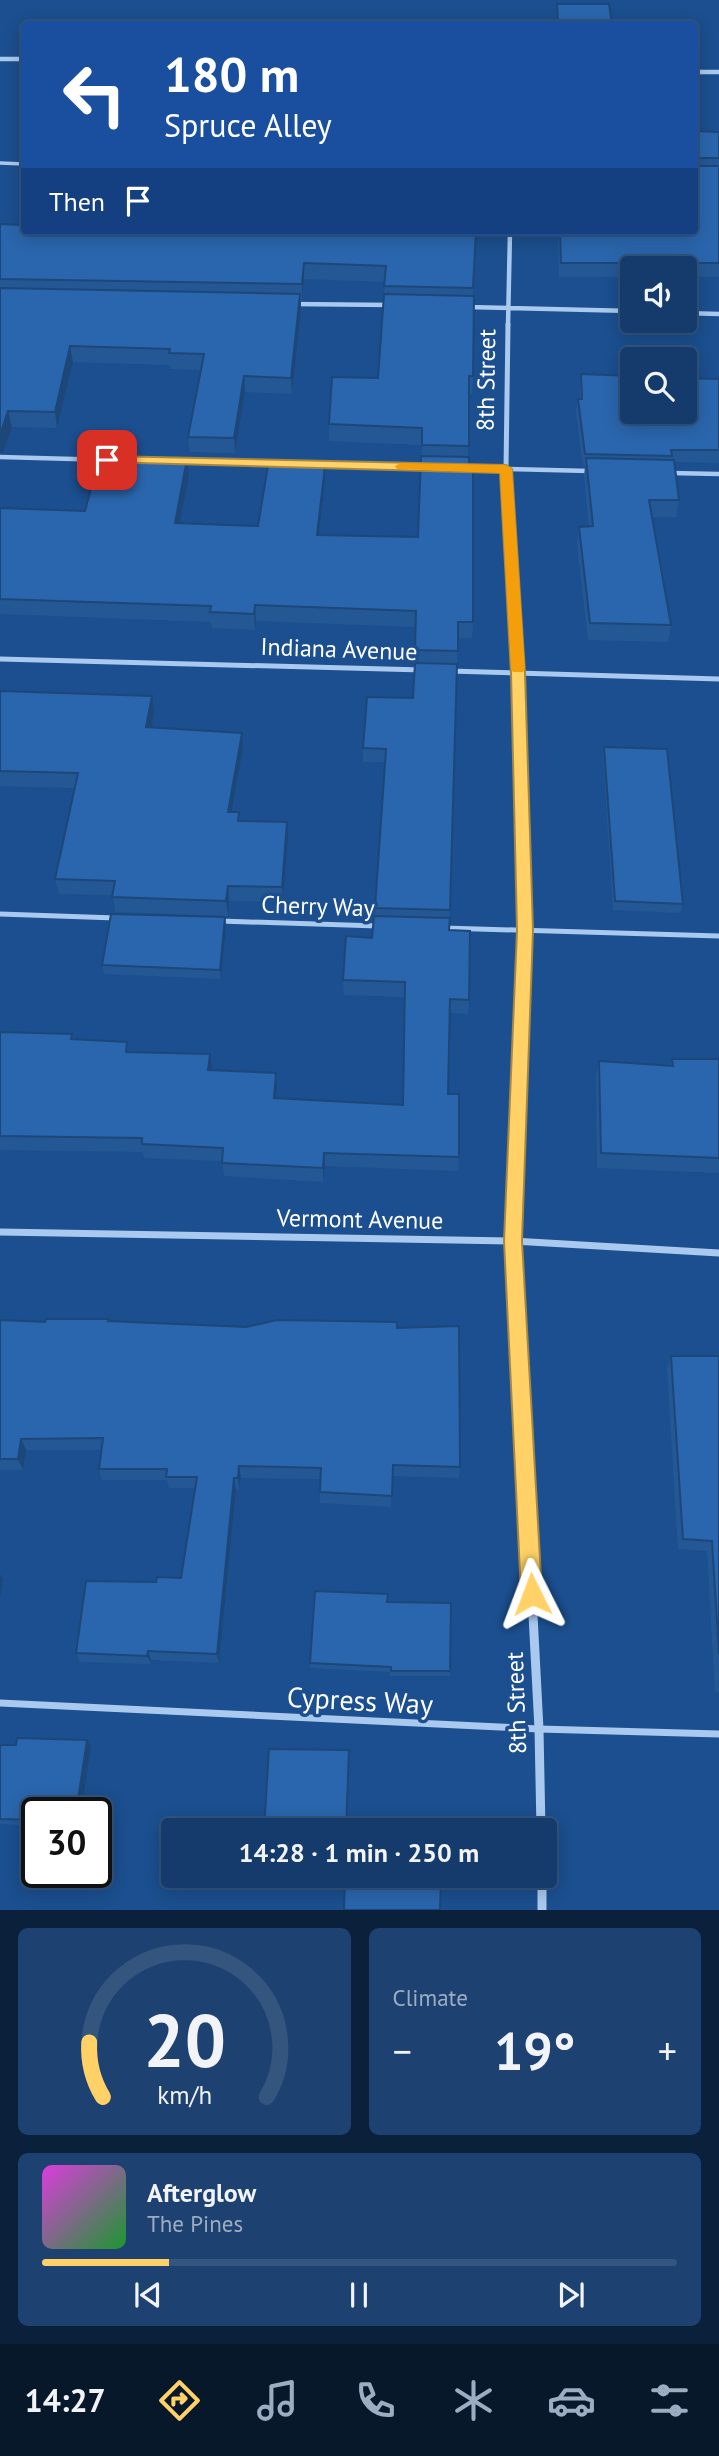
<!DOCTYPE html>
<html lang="en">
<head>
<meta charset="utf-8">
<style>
  :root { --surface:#143b6b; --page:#1d4271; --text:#f1f3f6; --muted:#9dadc1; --line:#33557e; --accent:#ffd166 }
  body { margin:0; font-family:"PT Sans",sans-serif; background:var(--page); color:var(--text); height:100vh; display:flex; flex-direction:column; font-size:26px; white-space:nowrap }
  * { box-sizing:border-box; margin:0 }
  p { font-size:23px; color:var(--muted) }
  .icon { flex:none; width:38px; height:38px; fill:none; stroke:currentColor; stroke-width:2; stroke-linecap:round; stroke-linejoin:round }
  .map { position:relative; height:1910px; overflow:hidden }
  .sheet { display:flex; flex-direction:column; gap:18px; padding:18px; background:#0b203b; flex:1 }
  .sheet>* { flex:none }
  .top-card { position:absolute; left:21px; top:21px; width:677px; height:214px; border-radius:7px; box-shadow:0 4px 18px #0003,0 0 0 2px var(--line); background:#1a4fa0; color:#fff; overflow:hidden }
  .buttons { position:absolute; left:620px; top:256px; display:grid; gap:14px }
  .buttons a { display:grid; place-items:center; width:77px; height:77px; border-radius:7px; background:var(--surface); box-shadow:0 4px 18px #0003,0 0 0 2px var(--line); font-size:35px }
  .speed { position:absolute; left:21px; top:1797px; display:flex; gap:14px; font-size:35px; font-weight:700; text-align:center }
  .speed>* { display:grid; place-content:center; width:91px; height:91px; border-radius:50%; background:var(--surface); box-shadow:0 4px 18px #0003,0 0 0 2px var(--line); line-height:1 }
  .speed .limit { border:4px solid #111; border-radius:10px; background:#fff; color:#111 }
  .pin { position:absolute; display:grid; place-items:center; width:60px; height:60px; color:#fff; margin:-30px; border-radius:14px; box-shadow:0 4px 10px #0006 }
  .me { position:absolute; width:77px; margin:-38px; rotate:357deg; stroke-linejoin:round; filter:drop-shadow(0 0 5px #0008) }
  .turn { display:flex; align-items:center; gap:24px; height:147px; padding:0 28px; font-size:32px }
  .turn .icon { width:91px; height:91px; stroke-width:2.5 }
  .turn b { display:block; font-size:49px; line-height:60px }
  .then { display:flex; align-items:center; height:66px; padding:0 28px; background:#0003; gap:14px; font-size:26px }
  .big { font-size:52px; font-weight:800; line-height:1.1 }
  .sheet .tile { flex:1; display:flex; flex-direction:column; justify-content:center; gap:10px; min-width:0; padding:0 24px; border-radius:10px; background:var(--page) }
  .sheet .dial { align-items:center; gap:0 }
  .dial svg { height:182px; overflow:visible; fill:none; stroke:var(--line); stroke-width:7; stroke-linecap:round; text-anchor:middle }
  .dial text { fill:var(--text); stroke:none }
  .song { display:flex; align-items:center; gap:21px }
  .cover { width:84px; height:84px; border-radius:10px; background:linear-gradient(135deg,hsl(300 70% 55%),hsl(130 70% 35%)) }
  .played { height:7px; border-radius:4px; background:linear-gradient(90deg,var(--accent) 20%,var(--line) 20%) }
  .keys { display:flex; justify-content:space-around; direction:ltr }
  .heat { display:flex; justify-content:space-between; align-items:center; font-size:38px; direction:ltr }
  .sheet .tiles { flex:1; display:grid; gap:18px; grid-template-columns:1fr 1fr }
  .tile:last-child { grid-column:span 2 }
  .trip { position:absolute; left:161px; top:1818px; width:396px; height:70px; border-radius:7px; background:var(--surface); box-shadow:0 4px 18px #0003,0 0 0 2px var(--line); font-weight:800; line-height:70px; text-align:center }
  .tabs { display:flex; height:112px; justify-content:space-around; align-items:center; background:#08182b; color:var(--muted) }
  .tabs .icon { width:49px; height:49px }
  .tabs .active { color:var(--accent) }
  .tabs b { font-size:32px; color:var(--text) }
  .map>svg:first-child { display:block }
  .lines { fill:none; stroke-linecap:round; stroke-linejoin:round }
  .lane-far3 { stroke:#a9c9ee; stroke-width:3.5 }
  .lane-far2 { stroke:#a9c9ee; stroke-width:4.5 }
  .lane-far1 { stroke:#a9c9ee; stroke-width:5 }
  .lane { stroke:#a9c9ee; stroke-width:7 }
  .street-far3 { stroke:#a9c9ee; stroke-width:4.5 }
  .street-far2 { stroke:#a9c9ee; stroke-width:5 }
  .street-far1 { stroke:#a9c9ee; stroke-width:7 }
  .street { stroke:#a9c9ee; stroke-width:9 }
  .wall { fill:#245895 }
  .shaded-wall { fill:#1d4779 }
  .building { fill:#2a66ad; stroke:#1d4779; stroke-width:2 }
  .route { fill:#ffd166; stroke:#a68842; stroke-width:2 }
  .slow { fill:#f59e0b }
  .labels { text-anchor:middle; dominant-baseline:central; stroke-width:7; stroke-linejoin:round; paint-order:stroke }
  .street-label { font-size:24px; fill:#fff; stroke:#1b4f8f }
  .near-street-label { font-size:28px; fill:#fff; stroke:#1b4f8f }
</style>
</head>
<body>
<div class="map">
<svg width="719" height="1910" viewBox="0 0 719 1910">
  <rect width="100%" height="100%" fill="#1b4f8f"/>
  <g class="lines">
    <path class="lane-far3" d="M 0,163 L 24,164"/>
    <path class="lane-far2" d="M 0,457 L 146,461
      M 183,461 L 425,467
      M 467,468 L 590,471
      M 670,473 L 719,474"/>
    <path class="lane-far1" d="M 0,914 L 116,918
      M 220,921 L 378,926
      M 444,928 L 719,936"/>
    <path class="lane" d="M 0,1703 L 539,1729 L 719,1734"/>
    <path class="street-far3" d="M 0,59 L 24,59
      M 695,72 L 719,72
      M 291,304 L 391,305
      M 466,307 L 632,311
      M 684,313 L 719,314
      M 508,326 L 510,231"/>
    <path class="street-far2" d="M 508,324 L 506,469 L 520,736
      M 0,659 L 423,670
      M 449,671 L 719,679"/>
    <path class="street-far1" d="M 0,1232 L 513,1241 L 719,1253
      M 514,1255 L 525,930 L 520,735"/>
    <path class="street" d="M 514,1253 L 539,1729 L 541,1830
      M 542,1876 L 542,1910"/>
  </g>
  <path class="wall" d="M 557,4 L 612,24 L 556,24 Z
    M 695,131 L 719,132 L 719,277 L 684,277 L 684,268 L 632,268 L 632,277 L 559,277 L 558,231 L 695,231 Z
    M 0,224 L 476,231 L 473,296 L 473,376 L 472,394 L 469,394 L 468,457 L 473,622 L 472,638 L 458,638 L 449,930 L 469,1000 L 468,1014 L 450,1013 L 448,1094 L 459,1157 L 458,1171 L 325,1166 L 323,1182 L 224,1176 L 222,1161 L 144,1158 L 143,1152 L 0,1150 L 0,1032 L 73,1039 L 130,1052 L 212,1068 L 212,1070 L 276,1073 L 277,1087 L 276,1098 L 403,1105 L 404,997 L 344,995 L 343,980 L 372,938 L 374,916 L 385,762 L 363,762 L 363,748 L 413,698 L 416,627 L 256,621 L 255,630 L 212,628 L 211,622 L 0,614 L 0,508 L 85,511 L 189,475 L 180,523 L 258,526 L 325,482 L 319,535 L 418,537 L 422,445 L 329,441 L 329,424 L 378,378 L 385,282 L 304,279 L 302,300 L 301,300 L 301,310 L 292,394 L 245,392 L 235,453 L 190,452 L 188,437 L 201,370 L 170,369 L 170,365 L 73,362 L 57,428 L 12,427 L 3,452 L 0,453 Z
    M 581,374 L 719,379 L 719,463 L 675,462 L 679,500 L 676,517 L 652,517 L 671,625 L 668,642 L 588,640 L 577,544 L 579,527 L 589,527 L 584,476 L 585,466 L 583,466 L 576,411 L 578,399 L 580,399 L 580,386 Z
    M 0,691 L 154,711 L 151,727 L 242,733 L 243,748 L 232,812 L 239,812 L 240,821 L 288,838 L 283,902 L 229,901 L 228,916 L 115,912 L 113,895 L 59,894 L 55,879 L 75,788 L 0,786 Z
    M 604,747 L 683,904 L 680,913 L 613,910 L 603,756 Z
    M 225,917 L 226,926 L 221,979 L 104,974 L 102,965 Z
    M 672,1059 L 719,1059 L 719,1173 L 597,1168 L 596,1076 L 599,1061 L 670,1066 Z
    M 109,1319 L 109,1321 L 246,1327 L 397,1328 L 460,1467 L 459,1478 L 392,1476 L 391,1507 L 320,1503 L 320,1479 L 241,1478 L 239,1489 L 236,1489 L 219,1663 L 151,1660 L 151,1664 L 80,1662 L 76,1653 L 156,1582 L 181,1578 L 195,1488 L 169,1488 L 167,1480 L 102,1480 L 99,1469 L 101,1450 L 26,1450 L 23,1470 L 0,1470 L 0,1320 L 45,1322 Z
    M 671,1356 L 719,1356 L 719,1692 L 715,1692 L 707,1551 L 678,1549 L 667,1368 Z
    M 387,1602 L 450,1671 L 450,1676 L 390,1676 L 390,1672 L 310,1668 L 310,1663 Z
    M 0,1745 L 91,1746 L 37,1813 L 37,1826 L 0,1824 Z"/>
  <path class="shaded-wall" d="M 304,263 L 304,279 L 302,300 L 302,284 Z
    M 300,294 L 301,310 L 292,394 L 291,378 Z
    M 70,346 L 73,362 L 57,428 L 55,412 Z
    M 244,376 L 245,392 L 235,453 L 234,438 Z
    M 8,411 L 12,427 L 3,452 L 0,453 L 0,435 Z
    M 187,459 L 189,475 L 177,539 L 175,523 Z
    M 325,466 L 325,482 L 317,551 L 317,535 Z
    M 255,605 L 256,621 L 255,630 L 254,614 Z
    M 152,696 L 154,711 L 149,743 L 146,727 Z
    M 242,733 L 243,748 L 229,827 L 228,812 Z
    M 287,822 L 288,838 L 283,902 L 282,887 Z
    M 228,886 L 229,901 L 228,916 L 226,901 Z
    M 225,917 L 226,926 L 221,979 L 220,970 Z
    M 210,1054 L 212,1068 L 210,1084 L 208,1070 Z
    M 276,1073 L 277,1087 L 275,1112 L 274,1098 Z
    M 324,1153 L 325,1166 L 323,1182 L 323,1168 Z
    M 21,1439 L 26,1450 L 23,1470 L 18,1459 Z
    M 239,1466 L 241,1478 L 239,1489 L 238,1478 Z
    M 234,1478 L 236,1489 L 219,1663 L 217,1654 Z
    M 0,1574 L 3,1579 L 0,1598 Z
    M 148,1651 L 151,1660 L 151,1664 L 147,1656 Z
    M 87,1740 L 91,1746 L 81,1813 L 76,1813 Z"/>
  <path class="building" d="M 557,4 L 609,4 L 612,24 L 558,24 Z
    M 695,131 L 719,132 L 719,158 L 697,158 L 695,160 Z
    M 695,164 L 697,166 L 719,166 L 719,263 L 561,263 L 560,231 L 695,231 Z
    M 0,224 L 24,225 L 24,231 L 476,231 L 473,288 L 384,286 L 386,266 L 304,263 L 302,284 L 0,279 Z
    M 0,288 L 300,294 L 291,378 L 244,376 L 234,438 L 188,437 L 204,354 L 169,353 L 170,349 L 70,346 L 55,412 L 8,411 L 0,435 Z
    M 384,294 L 474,296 L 473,376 L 469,376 L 469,446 L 422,445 L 422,428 L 329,424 L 332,377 L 378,378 Z
    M 581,374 L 632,376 L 632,411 L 684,411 L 684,378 L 719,379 L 719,450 L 671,450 L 672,456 L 585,454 L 578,399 L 582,399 Z
    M 421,456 L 469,457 L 469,466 L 473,466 L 473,622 L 458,622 L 458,651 L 415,650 L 416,611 L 255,605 L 254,614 L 210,612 L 211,606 L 0,599 L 0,508 L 85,511 L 98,462 L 139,463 L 140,458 L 187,459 L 175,523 L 258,526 L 268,465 L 325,466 L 317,535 L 418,537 Z
    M 586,458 L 674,460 L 679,500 L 649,500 L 671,625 L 590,623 L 579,527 L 593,526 Z
    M 415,663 L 457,664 L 450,910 L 375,908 L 386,749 L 363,748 L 367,697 L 413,698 Z
    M 0,691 L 152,696 L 146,727 L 242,733 L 228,812 L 239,812 L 238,821 L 287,822 L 282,887 L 228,886 L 226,901 L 112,897 L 115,881 L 55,879 L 78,773 L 0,771 Z
    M 604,747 L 667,749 L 683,904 L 615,901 Z
    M 111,914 L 225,917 L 220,970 L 102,965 Z
    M 374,916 L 450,918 L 449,930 L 470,931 L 469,1000 L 450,999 L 448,1094 L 459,1094 L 459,1157 L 324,1153 L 323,1168 L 222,1163 L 223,1148 L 142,1144 L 142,1138 L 0,1136 L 0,1032 L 72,1034 L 71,1039 L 127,1042 L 126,1052 L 210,1054 L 208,1070 L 276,1073 L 274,1098 L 403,1105 L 405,982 L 343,980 L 346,936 L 372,938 Z
    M 672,1059 L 719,1059 L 719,1158 L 601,1153 L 599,1061 L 673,1066 Z
    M 46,1319 L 109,1319 L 108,1321 L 246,1327 L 277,1320 L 397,1322 L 397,1328 L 459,1326 L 460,1467 L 393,1465 L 392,1496 L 320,1492 L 321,1468 L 239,1466 L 238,1478 L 234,1478 L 217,1654 L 148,1651 L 147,1656 L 76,1653 L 86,1581 L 156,1582 L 157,1577 L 181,1578 L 197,1477 L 166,1477 L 167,1469 L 99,1469 L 103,1438 L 21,1439 L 18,1459 L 0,1459 L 0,1320 L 45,1322 Z
    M 671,1356 L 719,1356 L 719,1654 L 712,1541 L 683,1539 Z
    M 315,1591 L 388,1594 L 387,1602 L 451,1603 L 450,1671 L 391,1671 L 391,1667 L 310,1663 Z
    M 17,1738 L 87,1740 L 76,1813 L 37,1813 L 37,1820 L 0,1819 L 0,1745 L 16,1745 Z
    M 269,1749 L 349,1750 L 346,1830 L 264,1830 Z
    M 348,1818 L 442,1824 L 442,1830 L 347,1830 Z
    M 345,1876 L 441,1876 L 440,1910 L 344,1910 Z"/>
  <path class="route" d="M 107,456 L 506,465 L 512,469 L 525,673 L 533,930 L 522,1241 L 542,1594 L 539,1601 L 532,1604 L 524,1601 L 521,1594 L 504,1241 L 517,930 L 511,673 L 500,473 L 102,462 L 100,460 Z"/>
  <path class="slow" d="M 401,463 L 506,465 L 512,469 L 525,669 L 523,672 L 513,672 L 511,669 L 500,473 L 397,469 L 395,466 Z"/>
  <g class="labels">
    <g class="street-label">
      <text transform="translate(486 380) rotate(-89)">8th Street</text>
      <text transform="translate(339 649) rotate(2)">Indiana Avenue</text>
      <text transform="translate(318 906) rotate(2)">Cherry Way</text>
      <text transform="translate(360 1219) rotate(1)">Vermont Avenue</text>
      <text transform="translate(516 1703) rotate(-92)">8th Street</text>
    </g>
    <g class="near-street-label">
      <text transform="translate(360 1700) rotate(3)">Cypress Way</text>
    </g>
  </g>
</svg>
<div class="buttons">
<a><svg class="icon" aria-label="sound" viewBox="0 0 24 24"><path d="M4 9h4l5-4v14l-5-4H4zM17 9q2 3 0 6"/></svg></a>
<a><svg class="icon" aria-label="search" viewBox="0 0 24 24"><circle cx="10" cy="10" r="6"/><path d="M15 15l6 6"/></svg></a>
</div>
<div class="speed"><div class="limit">30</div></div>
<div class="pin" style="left:107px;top:460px;background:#d93025"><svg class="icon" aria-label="arrive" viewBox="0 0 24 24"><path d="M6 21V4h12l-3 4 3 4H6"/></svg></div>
<svg class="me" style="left:532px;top:1594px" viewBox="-20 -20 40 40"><path d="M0-17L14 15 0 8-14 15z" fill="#ffd166" stroke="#fff" stroke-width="4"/></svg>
<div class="trip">14:28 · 1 min · 250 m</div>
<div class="top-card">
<div class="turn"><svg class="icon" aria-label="left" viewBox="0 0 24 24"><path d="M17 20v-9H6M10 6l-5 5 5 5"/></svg><div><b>180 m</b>Spruce Alley</div></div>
<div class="then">Then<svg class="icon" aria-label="arrive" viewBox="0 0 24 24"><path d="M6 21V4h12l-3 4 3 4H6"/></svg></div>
</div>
</div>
<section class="sheet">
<div class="tiles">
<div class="tile dial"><svg viewBox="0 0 100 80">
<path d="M14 69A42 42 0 1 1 86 69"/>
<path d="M14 69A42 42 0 0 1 8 45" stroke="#ffd166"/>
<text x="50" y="56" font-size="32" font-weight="700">20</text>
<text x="50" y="72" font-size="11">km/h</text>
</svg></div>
<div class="tile"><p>Climate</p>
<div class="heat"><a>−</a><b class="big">19°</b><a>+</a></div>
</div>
<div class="tile">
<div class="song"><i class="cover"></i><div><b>Afterglow</b><p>The Pines</p></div></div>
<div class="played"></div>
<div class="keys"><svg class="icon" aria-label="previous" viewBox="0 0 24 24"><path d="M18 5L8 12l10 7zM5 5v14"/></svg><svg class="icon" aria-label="pause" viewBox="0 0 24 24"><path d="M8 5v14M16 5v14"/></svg><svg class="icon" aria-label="next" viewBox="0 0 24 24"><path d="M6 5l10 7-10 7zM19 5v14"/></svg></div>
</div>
</div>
</section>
<nav class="tabs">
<b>14:27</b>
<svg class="icon active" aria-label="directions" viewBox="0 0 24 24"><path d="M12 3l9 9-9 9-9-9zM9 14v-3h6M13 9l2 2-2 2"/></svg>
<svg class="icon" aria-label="music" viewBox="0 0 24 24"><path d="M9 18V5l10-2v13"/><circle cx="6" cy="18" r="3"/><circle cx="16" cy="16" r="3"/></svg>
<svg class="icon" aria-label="phone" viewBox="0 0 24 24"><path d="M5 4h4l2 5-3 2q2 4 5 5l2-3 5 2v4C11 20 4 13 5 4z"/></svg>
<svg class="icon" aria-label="climate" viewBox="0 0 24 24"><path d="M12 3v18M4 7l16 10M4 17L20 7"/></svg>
<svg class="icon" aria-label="car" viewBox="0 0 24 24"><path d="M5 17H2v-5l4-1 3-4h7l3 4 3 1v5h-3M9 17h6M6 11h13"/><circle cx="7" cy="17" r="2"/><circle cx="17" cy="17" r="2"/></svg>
<svg class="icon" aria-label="filters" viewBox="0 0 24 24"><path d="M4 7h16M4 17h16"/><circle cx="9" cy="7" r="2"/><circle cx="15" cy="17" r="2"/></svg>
</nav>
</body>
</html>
